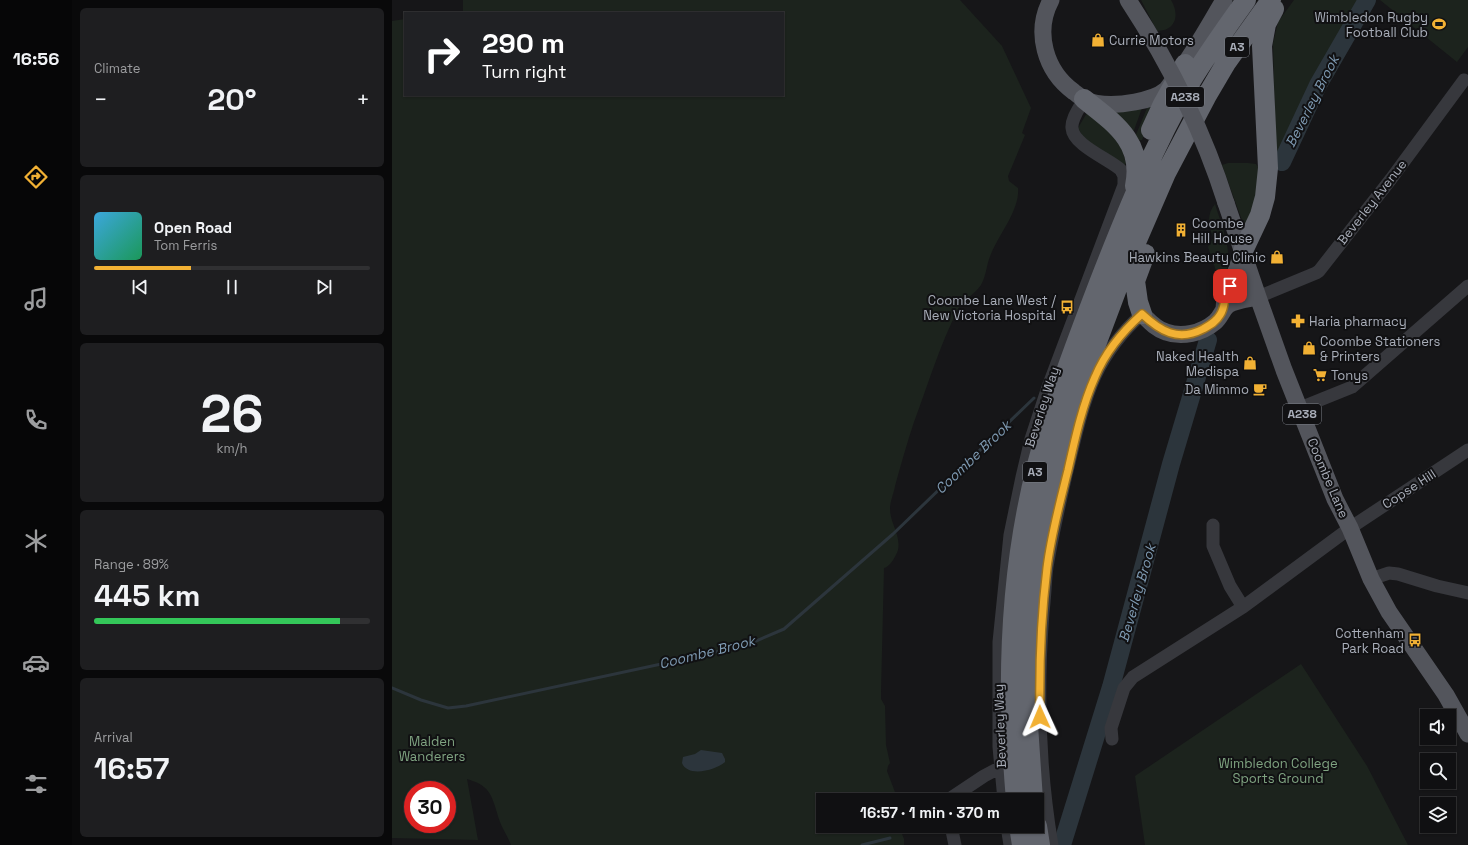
<!DOCTYPE html>
<html lang="en">
<head>
<meta charset="utf-8">
<style>
  :root { --surface:#101012; --page:#1e1e20; --text:#f1f3f6; --muted:#9c9d9f; --line:#303032; --accent:#f2b134 }
  body { margin:0; font-family:"Space Grotesk",sans-serif; background:var(--page); color:var(--text); height:100vh; display:flex; flex-direction:column; font-size:15px; white-space:nowrap }
  * { box-sizing:border-box; margin:0 }
  p { font-size:13px; color:var(--muted) }
  .icon { flex:none; width:22px; height:22px; fill:none; stroke:currentColor; stroke-width:2; stroke-linecap:round; stroke-linejoin:round }
  .map { position:relative; flex:1; overflow:hidden }
  .details { display:flex; flex-direction:column; gap:8px; padding:8px; background:#09090a; width:320px }
  .details>* { flex:none }
  .guide { position:absolute; left:12px; top:12px; width:380px; height:84px; border-radius:0px; box-shadow:0 1px 3px #0004,0 0 0 1px var(--line); background:#202124; color:#fff; overflow:hidden }
  .tools { position:absolute; left:1028px; top:709px; display:grid; gap:8px }
  .tools a { display:grid; place-items:center; width:36px; height:36px; border-radius:0px; background:var(--surface); box-shadow:0 1px 3px #0004,0 0 0 1px var(--line); font-size:20px }
  .speed { position:absolute; left:12px; top:781px; display:flex; gap:8px; font-size:20px; font-weight:700; text-align:center }
  .speed>* { display:grid; place-content:center; width:52px; height:52px; border-radius:50%; background:var(--surface); box-shadow:0 1px 3px #0004,0 0 0 1px var(--line); line-height:1 }
  .speed .limit { border:6px solid #d22; background:#fff; color:#111 }
  .pin { position:absolute; display:grid; place-items:center; width:34px; height:34px; color:#fff; margin:-17px; border-radius:8px; box-shadow:0 2px 6px #0006 }
  .me { position:absolute; width:44px; margin:-22px; rotate:359deg; stroke-linejoin:round; filter:drop-shadow(0 0 3px #0008) }
  .turn { display:flex; align-items:center; gap:14px; height:84px; padding:0 12px; font-size:18px }
  .turn .icon { width:52px; height:52px; stroke-width:2.5 }
  .turn b { display:block; font-size:28px; line-height:34px }
  .big { font-size:30px; font-weight:700; line-height:1.1 }
  .details .tile { flex:1; display:flex; flex-direction:column; justify-content:center; gap:6px; min-width:0; padding:0 14px; border-radius:6px; background:var(--page) }
  .details .dial { align-items:center; gap:0 }
  .dial b { font-size:52px; line-height:1 }
  .song { display:flex; align-items:center; gap:12px }
  .cover { width:48px; height:48px; border-radius:6px; background:linear-gradient(135deg,hsl(200 70% 55%),hsl(150 70% 35%)) }
  .played { height:4px; border-radius:2px; background:linear-gradient(90deg,var(--accent) 35%,var(--line) 35%) }
  .keys { display:flex; justify-content:space-around; direction:ltr }
  .heat { display:flex; justify-content:space-between; align-items:center; font-size:22px; direction:ltr }
  .charge { height:6px; border-radius:3px; background:linear-gradient(90deg,#34c759 89%,var(--line) 0) }
  .trip { position:absolute; left:424px; top:793px; width:228px; height:40px; border-radius:0px; background:var(--surface); box-shadow:0 1px 3px #0004,0 0 0 1px var(--line); font-weight:700; line-height:40px; text-align:center }
  main { display:flex; flex:1; min-height:0 }
  .tabs { display:flex; flex-direction:column; width:72px; justify-content:space-around; align-items:center; background:#060607; color:var(--muted) }
  .tabs .icon { width:28px; height:28px }
  .tabs .on { color:var(--accent) }
  .tabs b { font-size:18px; color:var(--text) }
  .map>svg:first-child { display:block }
  .green { fill:#1c231d; fill-rule:evenodd }
  .water { fill:#2c353c }
  .lines { fill:none; stroke-linecap:round; stroke-linejoin:round }
  .stream { stroke:#2c353c; stroke-width:3 }
  .river { stroke:#2c353c; stroke-width:18 }
  .minor { stroke:#37383d; stroke-width:13 }
  .major { stroke:#53555c; stroke-width:17 }
  .highway { stroke:#63666e; stroke-width:20 }
  .major-bridge { stroke:#53555c; stroke-width:17 }
  .route-casing { stroke:#9d7322; stroke-width:10 }
  .route { stroke:#f2b134; stroke-width:7 }
  .labels { text-anchor:middle; dominant-baseline:central; stroke-width:4; stroke-linejoin:round; paint-order:stroke }
  .shield { fill:#111113; stroke:#7b7e86; stroke-width:1 }
  .shield-label { font-size:12px; font-weight:bold; fill:#a8adb8 }
  .poi-label { font-size:13px; fill:#a8adb8; stroke:#111113; text-anchor:end }
  .street-label { font-size:13px; fill:#a8adb8; stroke:#111113 }
  .park-label { font-size:13px; fill:#7fa381; stroke:#111113 }
  .water-label { font-size:14px; font-style:italic; fill:#7f9bb3; stroke:#111113 }
</style>
</head>
<body>
<main>
<nav class="tabs">
<b>16:56</b>
<svg class="icon on" aria-label="directions" viewBox="0 0 24 24"><path d="M12 3l9 9-9 9-9-9zM9 14v-3h6M13 9l2 2-2 2"/></svg>
<svg class="icon" aria-label="music" viewBox="0 0 24 24"><path d="M9 18V5l10-2v13"/><circle cx="6" cy="18" r="3"/><circle cx="16" cy="16" r="3"/></svg>
<svg class="icon" aria-label="phone" viewBox="0 0 24 24"><path d="M5 4h4l2 5-3 2q2 4 5 5l2-3 5 2v4C11 20 4 13 5 4z"/></svg>
<svg class="icon" aria-label="climate" viewBox="0 0 24 24"><path d="M12 3v18M4 7l16 10M4 17L20 7"/></svg>
<svg class="icon" aria-label="car" viewBox="0 0 24 24"><path d="M5 17H2v-5l4-1 3-4h7l3 4 3 1v5h-3M9 17h6M6 11h13"/><circle cx="7" cy="17" r="2"/><circle cx="17" cy="17" r="2"/></svg>
<svg class="icon" aria-label="filters" viewBox="0 0 24 24"><path d="M4 7h16M4 17h16"/><circle cx="9" cy="7" r="2"/><circle cx="15" cy="17" r="2"/></svg>
</nav>
<section class="details">
<div class="tile"><p>Climate</p>
<div class="heat"><a>−</a><b class="big">20°</b><a>+</a></div>
</div>
<div class="tile">
<div class="song"><i class="cover"></i><div><b>Open Road</b><p>Tom Ferris</p></div></div>
<div class="played"></div>
<div class="keys"><svg class="icon" aria-label="previous" viewBox="0 0 24 24"><path d="M18 5L8 12l10 7zM5 5v14"/></svg><svg class="icon" aria-label="pause" viewBox="0 0 24 24"><path d="M8 5v14M16 5v14"/></svg><svg class="icon" aria-label="next" viewBox="0 0 24 24"><path d="M6 5l10 7-10 7zM19 5v14"/></svg></div>
</div>
<div class="tile dial"><b>26</b><p>km/h</p></div>
<div class="tile"><p>Range · 89%</p><b class="big">445 km</b><div class="charge"></div></div>
<div class="tile"><p>Arrival</p><b class="big">16:57</b></div>
</section>
<div class="map">
<svg width="1076" height="845" viewBox="0 0 1076 845">
  <rect width="100%" height="100%" fill="#161618"/>
  <path class="green" d="M 71,0 L 568,0 L 610,46 L 639,108 L 630,133 L 633,135 L 616,176 L 617,181 L 626,188 C 628,210 607,234 599,254 C 594,265 595,274 589,285 C 583,294 570,301 566,309 C 548,345 536,384 522,422 C 515,443 509,464 503,486 C 502,493 498,501 498,509 C 498,523 509,535 506,550 C 504,556 498,567 492,568 L 489,692 L 489,699 L 493,706 L 494,745 L 498,763 L 496,766 L 495,771 L 506,800 L 431,800 L 431,826 L 507,826 L 512,839 L 512,845 L 119,845 C 116,837 111,830 108,822 C 100,799 101,786 75,779 L 86,840 L 0,838 L 0,21 L 13,19 L 13,95 L 391,95 L 391,13 L 56,13 L 71,11 ZM 21,790 L 55,790 L 55,824 L 21,824 Z
    M 749,0 L 779,0 C 788,15 784,31 765,31 Z
    M 902,0 L 974,0 L 981,5 L 940,79 L 928,72 L 884,157 L 881,43 L 886,22 Z
    M 988,0 L 1076,0 L 1076,47 L 1065,62 Z
    M 765,104 L 750,140 L 745,140 L 743,137 L 755,108 Z
    M 750,108 L 741,133 L 715,110 Z
    M 696,111 L 718,126 L 729,146 L 734,163 L 732,166 L 693,140 L 686,128 Z
    M 836,163 L 856,163 L 864,164 L 868,170 L 870,178 L 855,223 L 851,223 L 830,165 Z
    M 823,204 C 830,227 844,257 831,280 L 826,277 L 816,247 L 821,238 C 817,225 814,215 823,204 Z
    M 909,664 L 975,766 L 1016,845 L 753,845 L 743,776 Z"/>
  <path class="water" d="M 309,750 L 330,753 L 333,759 L 333,762 C 324,770 296,778 290,763 L 291,757 L 303,754 Z"/>
  <g class="lines">
    <path class="stream" d="M 0,688 L 29,700 L 56,708 L 74,706 L 311,655 L 357,644 L 392,629 L 501,534 L 642,398
      M 470,845 L 498,838"/>
    <path class="river" d="M 890,162 L 926,85 L 975,0
      M 670,845 L 719,687 L 779,464 L 816,340"/>
    <path class="minor" d="M 866,297 L 924,273 L 927,271 L 999,179 L 1072,80
      M 908,408 L 960,387 L 1076,286
      M 821,525 L 821,546 L 838,586 L 851,607
      M 979,579 L 997,573 L 1006,574 L 1045,586 L 1076,593
      M 720,739 L 719,728 L 732,688 L 741,677 L 851,607 L 958,528 L 1076,450
      M 556,800 L 592,776 L 609,767
      M 612,800 L 607,747 L 607,642 L 618,535 L 630,477 L 639,439 L 656,387 L 732,185 L 732,176 L 729,170 C 717,159 681,145 680,128 C 679,119 688,107 692,99
      M 559,826 L 563,845
      M 615,826 L 618,845
      M 508,827 L 511,826
      M 660,845 C 647,769 645,690 651,612 C 653,597 653,582 655,567 C 660,536 667,506 674,475 C 682,443 689,407 703,376 C 714,353 731,331 750,314"/>
    <path class="major" d="M 659,0 C 642,32 653,71 682,92 C 685,94 689,98 692,99 C 708,107 727,105 743,102 C 754,100 766,97 774,90 C 778,86 781,80 785,75 C 803,51 817,25 832,0
      M 834,203 L 866,297 L 892,370 L 943,499 L 958,528 L 979,579 L 997,612 L 1054,695 L 1076,734
      M 832,309 L 833,297 L 842,277 L 851,251
      M 750,314 C 757,321 764,329 774,332 C 790,338 810,333 823,322 C 829,317 830,310 836,305 C 844,300 857,299 866,297"/>
    <path class="highway" d="M 692,99 C 722,123 752,142 743,186
      M 759,130 L 771,104 L 793,64
      M 851,251 L 868,215 L 873,197 L 876,168 L 870,46 L 874,24 L 882,9
      M 750,314 L 746,302 L 743,281 L 753,254
      M 624,800 C 614,688 617,574 645,465 C 661,403 684,343 707,283 C 734,214 762,145 799,81 C 816,53 835,27 854,0
      M 641,800 L 636,725 L 636,667 L 639,612 L 646,558 L 654,510 L 672,436 L 694,371 L 732,270 L 774,173 L 814,97 L 834,63 L 879,0
      M 627,826 L 630,845
      M 645,826 L 648,845"/>
    <path class="major-bridge" d="M 736,0 C 778,64 811,130 834,203"/>
  </g>
  <g class="lines">
    <g class="route-casing">
      <path id="route" d="M 648,717 C 647,667 649,617 655,568 C 659,535 668,502 676,470 C 683,439 690,406 703,377 C 713,353 731,331 750,314 C 768,331 786,342 811,329 C 818,325 824,322 828,315 C 832,309 832,304 833,298 C 834,294 836,290 838,286"/>
    </g>
    <use href="#route" class="route"/>
  </g>
  <defs>
    <g id="stadium-bare" transform="scale(1.08)"><path d="M0-5a6.5 5 0 1 0 0 10a6.5 5 0 1 0 0-10ZM-3.5-1.8h7v3.6h-7Z" fill="#f2b134" stroke="#111113" stroke-width="2.5" paint-order="stroke"/></g>
    <g id="shop-bare" transform="scale(1.08)"><path d="M-5-2.5h2.3a2.7 3.5 0 0 1 5.4 0H5L5.5 6h-11ZM-1.5-2.5h3a1.5 2.3 0 0 0-3 0Z" fill="#f2b134" stroke="#111113" stroke-width="2.5" paint-order="stroke"/></g>
    <g id="building-bare" transform="scale(1.08)"><path d="M-4-6H4V6H1V3H-1V6H-4ZM-2.5-4.3h1.7v1.8h-1.7ZM.8-4.3h1.7v1.8H.8ZM-2.5-1h1.7V.8h-1.7ZM.8-1h1.7V.8H.8Z" fill="#f2b134" stroke="#111113" stroke-width="2.5" paint-order="stroke"/></g>
    <g id="bus-bare" transform="scale(1.08)"><path d="M-5-6H5V4H4V6H2V4H-2V6H-4V4H-5ZM-3.5-4V0h7V-4ZM-3.5 1.2v1.5H-2V1.2ZM2 1.2v1.5H3.5V1.2Z" fill="#f2b134" stroke="#111113" stroke-width="2.5" paint-order="stroke"/></g>
    <g id="pharmacy-bare" transform="scale(1.08)"><path d="M-2-6h4v4h4v4h-4v4h-4v-4h-4v-4h4Z" fill="#f2b134" stroke="#111113" stroke-width="2.5" paint-order="stroke"/></g>
    <g id="supermarket-bare" transform="scale(1.08)"><path d="M-6-5.5h2.5l.6 2H6L4.5 2H-2.5L-4.4-4H-6ZM-1.5 3.2a1.3 1.3 0 1 0 .1 0ZM3 3.2a1.3 1.3 0 1 0 .1 0Z" fill="#f2b134" stroke="#111113" stroke-width="2.5" paint-order="stroke"/></g>
    <g id="cafe-bare" transform="scale(1.08)"><path d="M-5.5-4.5H6V0H3Q3 3.5 0 3.5H-2.5Q-5.5 3.5-5.5 0ZM3-3.2v2h1.7v-2ZM-6 4.5H4V6H-6Z" fill="#f2b134" stroke="#111113" stroke-width="2.5" paint-order="stroke"/></g>
  </defs>
  <g fill-rule="evenodd">
    <use href="#stadium-bare" x="1047" y="24"/>
    <use href="#shop-bare" x="706" y="40"/>
    <use href="#building-bare" x="789" y="230"/>
    <use href="#shop-bare" x="885" y="257"/>
    <use href="#bus-bare" x="675" y="307"/>
    <use href="#pharmacy-bare" x="906" y="321"/>
    <use href="#shop-bare" x="917" y="348"/>
    <use href="#shop-bare" x="858" y="363"/>
    <use href="#supermarket-bare" x="928" y="375"/>
    <use href="#cafe-bare" x="868" y="389"/>
    <use href="#bus-bare" x="1023" y="640"/>
  </g>
  <g class="labels">
    <g class="shield">
      <rect x="833" y="37" width="24" height="20" rx="3"/>
      <rect x="774" y="87" width="38" height="20" rx="3"/>
      <rect x="891" y="404" width="38" height="20" rx="3"/>
      <rect x="631" y="462" width="24" height="20" rx="3"/>
    </g>
    <g class="shield-label">
      <text x="845" y="47">A3</text>
      <text x="793" y="97">A238</text>
      <text x="910" y="414">A238</text>
      <text x="643" y="472">A3</text>
    </g>
    <g class="poi-label">
      <text x="1036" y="17">Wimbledon Rugby<tspan x="1036" dy="15">Football Club</tspan></text>
      <text x="717" y="40" text-anchor="start">Currie Motors</text>
      <text x="800" y="223" text-anchor="start">Coombe<tspan x="800" dy="15">Hill House</tspan></text>
      <text x="874" y="257">Hawkins Beauty Clinic</text>
      <text x="664" y="300">Coombe Lane West /<tspan x="664" dy="15">New Victoria Hospital</tspan></text>
      <text x="917" y="321" text-anchor="start">Haria pharmacy</text>
      <text x="928" y="341" text-anchor="start">Coombe Stationers<tspan x="928" dy="15">&amp; Printers</tspan></text>
      <text x="847" y="356">Naked Health<tspan x="847" dy="15">Medispa</tspan></text>
      <text x="939" y="375" text-anchor="start">Tonys</text>
      <text x="857" y="389">Da Mimmo</text>
      <text x="1012" y="633">Cottenham<tspan x="1012" dy="15">Park Road</tspan></text>
    </g>
    <g class="street-label">
      <text transform="translate(980 202) rotate(-52)">Beverley Avenue</text>
      <text transform="translate(650 407) rotate(-72)">Beverley Way</text>
      <text transform="translate(936 478) rotate(67)">Coombe Lane</text>
      <text transform="translate(1017 489) rotate(-33)">Copse Hill</text>
      <text transform="translate(608 726) rotate(-92)">Beverley Way</text>
    </g>
    <g class="park-label">
      <text x="40" y="741">Malden<tspan x="40" dy="15">Wanderers</tspan></text>
      <text x="886" y="763">Wimbledon College<tspan x="886" dy="15">Sports Ground</tspan></text>
    </g>
    <g class="water-label">
      <text transform="translate(920 101) rotate(-63)">Beverley Brook</text>
      <text transform="translate(581 457) rotate(-44)">Coombe Brook</text>
      <text transform="translate(745 593) rotate(-74)">Beverley Brook</text>
      <text transform="translate(315 652) rotate(-14)">Coombe Brook</text>
    </g>
  </g>
</svg>
<div class="tools">
<a><svg class="icon" aria-label="sound" viewBox="0 0 24 24"><path d="M4 9h4l5-4v14l-5-4H4zM17 9q2 3 0 6"/></svg></a>
<a><svg class="icon" aria-label="search" viewBox="0 0 24 24"><circle cx="10" cy="10" r="6"/><path d="M15 15l6 6"/></svg></a>
<a><svg class="icon" aria-label="layers" viewBox="0 0 24 24"><path d="M12 4l9 5-9 5-9-5zM3 14l9 5 9-5"/></svg></a>
</div>
<div class="speed"><div class="limit">30</div></div>
<div class="pin" style="left:838px;top:286px;background:#d93025"><svg class="icon" aria-label="arrive" viewBox="0 0 24 24"><path d="M6 21V4h12l-3 4 3 4H6"/></svg></div>
<svg class="me" style="left:648px;top:717px" viewBox="-20 -20 40 40"><path d="M0-17L14 15 0 8-14 15z" fill="#f2b134" stroke="#fff" stroke-width="4"/></svg>
<div class="trip">16:57 · 1 min · 370 m</div>
<div class="guide">
<div class="turn"><svg class="icon" aria-label="right" viewBox="0 0 24 24"><path d="M7 20v-9h11M14 6l5 5-5 5"/></svg><div><b>290 m</b>Turn right</div></div>
</div>
</div>
</main>
</body>
</html>
